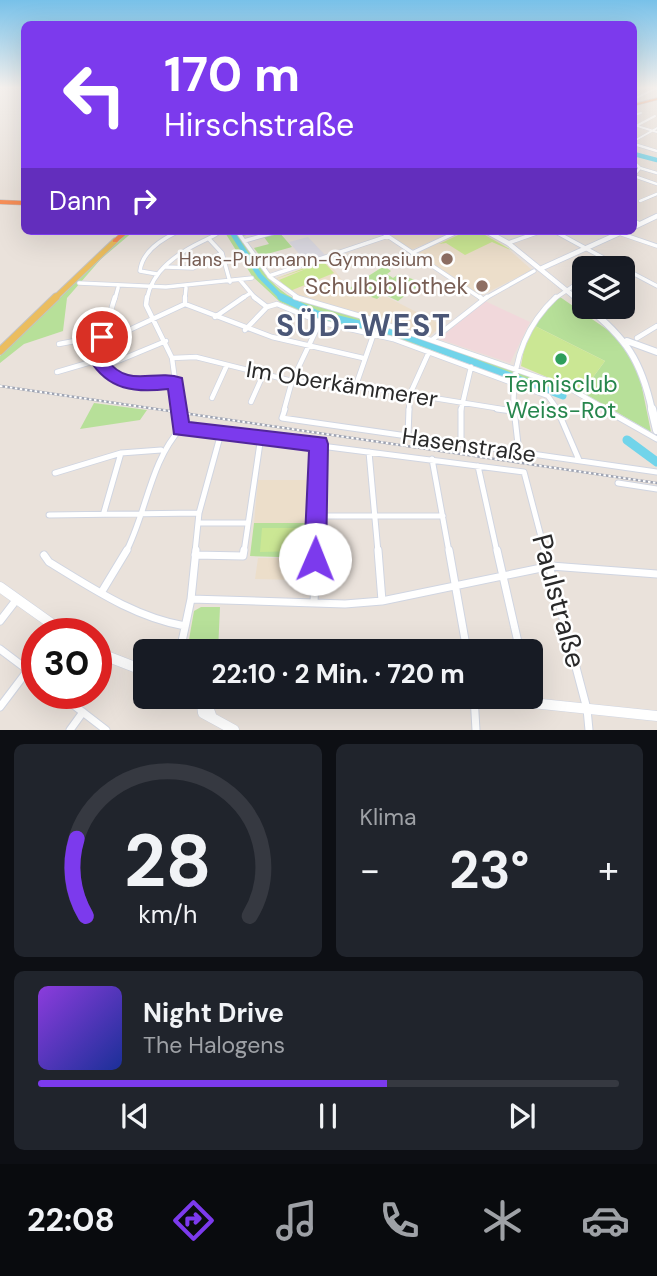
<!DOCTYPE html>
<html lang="de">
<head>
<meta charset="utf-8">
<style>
  :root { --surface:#171b24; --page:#20242c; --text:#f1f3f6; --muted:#9ea1a6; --line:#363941; --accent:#7c3aed }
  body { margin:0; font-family:"DM Sans",sans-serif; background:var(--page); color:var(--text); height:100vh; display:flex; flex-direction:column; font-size:26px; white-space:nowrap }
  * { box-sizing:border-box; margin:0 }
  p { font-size:23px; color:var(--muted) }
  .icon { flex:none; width:38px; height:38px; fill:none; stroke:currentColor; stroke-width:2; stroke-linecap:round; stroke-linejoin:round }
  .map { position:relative; height:730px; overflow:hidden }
  .side { display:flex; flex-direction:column; gap:14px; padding:14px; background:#0d0f14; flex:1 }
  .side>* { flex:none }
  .top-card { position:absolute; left:21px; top:21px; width:616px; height:214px; border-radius:10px; box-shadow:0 7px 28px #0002; background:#7c3aed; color:#fff; overflow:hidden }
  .tools { position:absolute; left:572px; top:256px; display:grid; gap:14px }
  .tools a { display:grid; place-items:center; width:63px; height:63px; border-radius:10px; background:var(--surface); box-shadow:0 7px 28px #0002; font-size:35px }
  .speed { position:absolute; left:21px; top:618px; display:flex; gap:14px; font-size:35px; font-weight:700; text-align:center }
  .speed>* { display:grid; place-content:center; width:91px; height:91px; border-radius:50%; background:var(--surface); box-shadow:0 7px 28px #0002; line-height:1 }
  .speed .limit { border:10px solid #d22; background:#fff; color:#111 }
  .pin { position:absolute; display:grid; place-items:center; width:60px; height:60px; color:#fff; margin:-30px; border:4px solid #fff; border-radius:50%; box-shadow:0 2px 7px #0007 }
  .me { position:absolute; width:77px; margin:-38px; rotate:1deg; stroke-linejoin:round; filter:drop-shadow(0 0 5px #0008) }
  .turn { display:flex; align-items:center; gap:24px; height:147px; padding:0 28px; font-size:32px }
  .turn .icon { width:91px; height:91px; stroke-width:2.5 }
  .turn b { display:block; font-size:49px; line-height:60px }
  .then { display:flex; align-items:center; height:66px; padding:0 28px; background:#0003; gap:14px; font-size:26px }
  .big { font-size:52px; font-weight:700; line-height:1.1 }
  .side .card { flex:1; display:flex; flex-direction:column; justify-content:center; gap:10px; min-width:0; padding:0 24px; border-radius:10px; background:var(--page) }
  .side .dial { align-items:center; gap:0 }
  .dial svg { height:182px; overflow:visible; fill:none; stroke:var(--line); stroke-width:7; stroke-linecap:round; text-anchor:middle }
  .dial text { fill:var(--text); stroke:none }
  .song { display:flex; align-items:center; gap:21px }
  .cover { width:84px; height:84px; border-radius:10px; background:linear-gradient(135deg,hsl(270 70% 55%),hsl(230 70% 35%)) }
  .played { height:7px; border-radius:4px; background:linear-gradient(90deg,var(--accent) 60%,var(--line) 60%) }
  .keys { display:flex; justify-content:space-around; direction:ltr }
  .heat { display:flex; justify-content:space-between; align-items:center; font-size:38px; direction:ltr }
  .side .tiles { flex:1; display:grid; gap:14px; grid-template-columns:1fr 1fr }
  .card:last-child { grid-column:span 2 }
  .trip { position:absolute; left:133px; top:639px; width:410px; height:70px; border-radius:10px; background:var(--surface); box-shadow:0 7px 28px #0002; font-weight:700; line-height:70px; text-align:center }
  .menu { display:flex; height:112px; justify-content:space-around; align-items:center; background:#090b0e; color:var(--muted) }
  .menu .icon { width:49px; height:49px }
  .menu .on { color:var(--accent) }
  .menu b { font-size:32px; color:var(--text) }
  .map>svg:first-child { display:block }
  .industrial { fill:#dddbe3 }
  .education { fill:#ecdeca }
  .medical { fill:#f1d8db }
  .green { fill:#b7e099 }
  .pitch { fill:#cbe794 }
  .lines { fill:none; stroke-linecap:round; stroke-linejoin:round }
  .river-far3 { stroke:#71d4ea; stroke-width:4.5 }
  .river-far2 { stroke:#71d4ea; stroke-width:5 }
  .river-far1 { stroke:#71d4ea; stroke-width:7 }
  .river { stroke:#71d4ea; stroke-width:9 }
  .street-far5-casing { stroke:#d0d5e1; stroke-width:2.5 }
  .street-far4-casing { stroke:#d0d5e1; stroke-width:3.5 }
  .street-far3-casing { stroke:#d0d5e1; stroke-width:5 }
  .street-far2-casing { stroke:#d0d5e1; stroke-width:6 }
  .street-far1-casing { stroke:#d0d5e1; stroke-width:7 }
  .street-casing { stroke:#d0d5e1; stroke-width:9 }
  .secondary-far3-casing { stroke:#d0d5e1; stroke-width:6 }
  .secondary-far2-casing { stroke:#d0d5e1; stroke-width:8 }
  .secondary-far1-casing { stroke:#d0d5e1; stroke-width:10 }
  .secondary-casing { stroke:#d0d5e1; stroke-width:11 }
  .primary-far1-casing { stroke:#c3c3c3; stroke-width:7 }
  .primary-casing { stroke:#c3c3c3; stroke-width:9 }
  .highway-casing { stroke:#c3c3c3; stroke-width:1 }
  .street-far5 { stroke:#fff; stroke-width:2 }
  .street-far4 { stroke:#fff; stroke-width:2.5 }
  .street-far3 { stroke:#fff; stroke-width:3.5 }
  .street-far2 { stroke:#fff; stroke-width:4.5 }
  .street-far1 { stroke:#fff; stroke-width:5 }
  .street { stroke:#fff; stroke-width:7 }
  .secondary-far3 { stroke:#fff; stroke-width:4.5 }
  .secondary-far2 { stroke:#fff; stroke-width:6 }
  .secondary-far1 { stroke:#fff; stroke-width:8 }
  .secondary { stroke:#fff; stroke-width:10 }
  .primary-far1 { stroke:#ebbd5f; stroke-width:5 }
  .primary { stroke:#ebbd5f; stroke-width:7 }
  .highway { fill:#f88f58; fill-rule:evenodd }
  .rail-casing { stroke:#9ea3b2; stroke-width:2.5 }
  .rail { stroke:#fff; stroke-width:2; stroke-dasharray:2.5; stroke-linecap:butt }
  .route { fill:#7c3aed; stroke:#51269a; stroke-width:2 }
  .education-dot { fill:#8d6e63; stroke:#fff; stroke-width:2.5 }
  .leisure-dot { fill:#2e9e5b; stroke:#fff; stroke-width:2.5 }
  .labels { text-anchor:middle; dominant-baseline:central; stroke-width:5; stroke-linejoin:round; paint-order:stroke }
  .far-education-label { font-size:19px; fill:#785e54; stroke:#fff; text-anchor:end }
  .education-label { font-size:23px; fill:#785e54; stroke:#fff; text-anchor:end }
  .street-label { font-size:23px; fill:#292929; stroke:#fff }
  .leisure-label { font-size:23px; fill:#27864d; stroke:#fff }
  .near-street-label { font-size:28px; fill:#292929; stroke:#fff }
  .district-label { font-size:30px; font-weight:bold; letter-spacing:2px; fill:#4b5777; stroke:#fff }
</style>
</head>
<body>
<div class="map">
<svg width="657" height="730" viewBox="0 0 657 730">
  <rect width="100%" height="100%" fill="#eae2db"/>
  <path class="industrial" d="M 308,237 L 325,255 L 306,262 L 289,242 Z"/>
  <path class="education" d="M 383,231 L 455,231 L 411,250 Z
    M 464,231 L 483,231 L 497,239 L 532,270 L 480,296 L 414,253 Z
    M 327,259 L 348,289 L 378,299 L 383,295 L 442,325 L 430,336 L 362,314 L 313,303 L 291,293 L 274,279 Z
    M 258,480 L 313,480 L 312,523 L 254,523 Z
    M 258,558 L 297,558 L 296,580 L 255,579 Z"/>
  <path class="medical" d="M 485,301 L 530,322 L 510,363 L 439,339 Z"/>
  <path class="green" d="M 129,231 L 134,231 L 101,259 L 67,298 L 63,331 L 24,344 L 0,363 L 0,356 Z
    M 224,231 L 248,231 L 250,234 L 239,237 C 256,260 268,285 293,298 L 378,323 L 560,387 L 555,394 L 394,337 L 322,321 L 280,302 L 252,276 Z
    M 279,232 L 292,247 L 260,256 L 254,248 L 269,244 L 264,237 Z
    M 384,266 L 391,271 L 387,274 L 393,278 L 399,274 L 423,283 L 408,293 L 388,283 L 407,294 L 398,301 L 383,294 L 377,299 L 348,289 Z
    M 560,297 L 618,337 L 639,373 L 651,432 L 582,392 L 605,361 L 535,326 L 547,307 Z
    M 94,403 L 147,410 L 140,420 L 80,429 Z
    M 254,523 L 312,523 L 312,558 L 250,556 Z
    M 201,607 L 220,607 L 218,651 L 187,651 L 194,611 Z"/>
  <path class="pitch" d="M 467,231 L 478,231 L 513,251 L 492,242 L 465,255 L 446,243 L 439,244 Z
    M 323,261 L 334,273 L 290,291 L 279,280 L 308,268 L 275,279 Z
    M 535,326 L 605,361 L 582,392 L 521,366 L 524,349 Z
    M 262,528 L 301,528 L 300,551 L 260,552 Z"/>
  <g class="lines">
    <path class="river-far3" d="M 634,154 L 657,160"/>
    <path class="river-far2" d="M 231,231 L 260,276 L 283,299"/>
    <path class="river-far1" d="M 281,297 L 317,314 L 397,333 L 563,396"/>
    <path class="river" d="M 627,440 L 657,462"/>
    <g class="street-far5-casing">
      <path id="street-far5" d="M 634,90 L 646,88
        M 634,99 L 657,88
        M 634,115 L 641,113
        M 634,125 L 657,132
        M 638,125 L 655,116
        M 634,141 L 657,128"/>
    </g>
    <g class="street-far4-casing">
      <path id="street-far4" d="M 634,144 L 657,151
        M 634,162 L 640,168 L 634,175
        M 640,168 L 657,173
        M 634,176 L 657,184
        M 640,201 L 657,194"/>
    </g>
    <g class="street-far3-casing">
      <path id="street-far3" d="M 634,221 L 640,224
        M 237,231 L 270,277 L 300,299
        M 380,231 L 482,299
        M 554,231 L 622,268
        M 613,231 L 657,246
        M 209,239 L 222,253 L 230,282
        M 244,241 L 279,231
        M 508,243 L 542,231
        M 412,253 L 459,231
        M 166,267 L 193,268 L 222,253
        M 623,268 L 657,286
        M 157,274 L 140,271 C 142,251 162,239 179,231
        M 269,276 L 388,236
        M 240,280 L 256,299
        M 79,283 L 166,287 L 252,278
        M 115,299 L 118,288
        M 147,299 C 152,270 178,253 203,241 C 209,238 217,235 220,231
        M 185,299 L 186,288
        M 241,299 L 249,294
        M 484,299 L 534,271
        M 554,299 L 584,279"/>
    </g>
    <g class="street-far2-casing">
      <path id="street-far2" d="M 115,297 L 98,353 L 101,368 L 126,383 L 176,382
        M 147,297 L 146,305 L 172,358 L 179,410
        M 185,297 L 185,304 L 272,337 L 363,358
        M 254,297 L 267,307
        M 295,297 L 367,318 L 569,388 L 607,410
        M 480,297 L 482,299
        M 215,317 L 244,297
        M 245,330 L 267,307 L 277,304 L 320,322 L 393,339 L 548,396 L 558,410
        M 637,338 L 657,326
        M 432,340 L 487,297
        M 59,344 L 127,331 L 185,304
        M 172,358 L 196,357 L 292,381 L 384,390 L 508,410
        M 101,368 L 166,341
        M 57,372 L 98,360
        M 355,388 L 374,333
        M 212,398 L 227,365
        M 251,402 L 263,375
        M 284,410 L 292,381 L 320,322
        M 409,410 L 410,394 L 429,352
        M 461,410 L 471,367
        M 514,410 C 511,366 523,328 556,297"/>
    </g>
    <g class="street-far1-casing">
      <path id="street-far1" d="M 179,409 L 181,428
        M 285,409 L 282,418 L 657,472
        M 461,409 L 461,443
        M 497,409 L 512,411
        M 514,409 L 519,453
        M 557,409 L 579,460
        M 604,409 L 657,439
        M 181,428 L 524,472 L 545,552
        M 408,436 L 409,409
        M 369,452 L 378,552
        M 432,459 L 449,552
        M 478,466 L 497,552
        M 55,473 L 121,453 L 161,450
        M 618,483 L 657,489
        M 104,512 L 121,453
        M 49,515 L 199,513
        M 316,516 L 443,516
        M 198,523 L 248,523
        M 126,552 C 147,511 150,462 181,428
        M 195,552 L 199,513 L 221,433
        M 244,552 L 261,436
        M 316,552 L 319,444"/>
    </g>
    <g class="street-casing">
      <path id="street" d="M 378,550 L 382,601
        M 449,550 L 467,651
        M 497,550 L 520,651
        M 545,550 L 587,709 L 589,730
        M 44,555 L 49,562 C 92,588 134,617 185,626
        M 195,555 L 243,556 L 244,550
        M 101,593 L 127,550
        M 191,599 L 345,604 L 382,601 L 551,566 L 657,574
        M 314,603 L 316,550
        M 0,621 L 17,599
        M 0,649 L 37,677
        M 180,651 L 191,599 L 196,550
        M 58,693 L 106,730
        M 474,696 L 476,730
        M 0,707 L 28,670
        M 70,730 L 83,712"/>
    </g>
    <g class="secondary-far3-casing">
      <path id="secondary-far3" d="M 634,227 L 657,216
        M 486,231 L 508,243 L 577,299
        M 540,269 L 624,231"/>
    </g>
    <g class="secondary-far2-casing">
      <path id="secondary-far2" d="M 575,297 L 584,305
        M 586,306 C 626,338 641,360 652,410
        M 627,341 L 657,352"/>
    </g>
    <g class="secondary-far1-casing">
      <path id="secondary-far1" d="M 652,409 L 657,430"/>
    </g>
    <g class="secondary-casing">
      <path id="secondary" d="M 0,587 L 66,634
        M 96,652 L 145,671
        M 201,696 L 203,713 L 234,730
        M 210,696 L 208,707 L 212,718
        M 464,696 L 657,716"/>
    </g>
    <g class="primary-far1-casing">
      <path id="primary-far1" d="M 54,299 L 115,241"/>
    </g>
    <g class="primary-casing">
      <path id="primary" d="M 0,351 L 56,297"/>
    </g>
    <g class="highway-casing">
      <path id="highway" d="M 657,98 L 657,100 L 634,106 L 634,104 Z
        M 0,200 L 24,201 L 24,205 L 0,204 Z
        M 123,231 L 130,231 L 117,242 L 113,242 L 113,240 Z"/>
    </g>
    <use href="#street-far5" class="street-far5"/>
    <use href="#street-far4" class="street-far4"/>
    <use href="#street-far3" class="street-far3"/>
    <use href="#street-far2" class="street-far2"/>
    <use href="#street-far1" class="street-far1"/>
    <use href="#street" class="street"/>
    <use href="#secondary-far3" class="secondary-far3"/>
    <use href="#secondary-far2" class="secondary-far2"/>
    <use href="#secondary-far1" class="secondary-far1"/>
    <use href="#secondary" class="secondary"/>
    <use href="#primary-far1" class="primary-far1"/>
    <use href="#primary" class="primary"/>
    <use href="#highway" class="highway"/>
    <g class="rail-casing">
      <path id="rail" d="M 0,386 L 657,483"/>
    </g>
    <use href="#rail" class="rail"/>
  </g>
  <linearGradient id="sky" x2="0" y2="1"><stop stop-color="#78c1e9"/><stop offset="0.46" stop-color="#f6f2ef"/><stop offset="1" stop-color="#f6f2ef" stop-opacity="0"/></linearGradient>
  <rect width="657" height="190" fill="url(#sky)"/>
  <path class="route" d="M 102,331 L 110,337 L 106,359 C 130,390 152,368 182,378 L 189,422 L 326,438 L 328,444 L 326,559 L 323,567 L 315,571 L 307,567 L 304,559 L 309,451 L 174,434 L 168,389 C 135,393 108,390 90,360 L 95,337 Z"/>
  <g class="education-dot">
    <circle cx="447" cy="259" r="7"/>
    <circle cx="482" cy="286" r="7"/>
  </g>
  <circle class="leisure-dot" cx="561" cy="359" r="7"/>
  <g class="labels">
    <g class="far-education-label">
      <text x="433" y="259">Hans-Purrmann-Gymnasium</text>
    </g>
    <g class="education-label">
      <text x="468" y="286">Schulbibliothek</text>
    </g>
    <g class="street-label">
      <text transform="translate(342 384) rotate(9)">Im Oberkämmerer</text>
      <text transform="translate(469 445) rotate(8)">Hasenstraße</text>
    </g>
    <g class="leisure-label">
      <text x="561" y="384">Tennisclub<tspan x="561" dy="26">Weiss-Rot</tspan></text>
    </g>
    <g class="near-street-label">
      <text transform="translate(559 601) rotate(75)">Paulstraße</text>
    </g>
    <g class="district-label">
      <text x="364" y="325">SÜD-WEST</text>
    </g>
  </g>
</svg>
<div class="tools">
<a><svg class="icon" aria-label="layers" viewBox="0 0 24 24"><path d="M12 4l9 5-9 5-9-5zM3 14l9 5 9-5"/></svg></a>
</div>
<div class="speed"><div class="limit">30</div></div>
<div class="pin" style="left:102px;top:337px;background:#d93025"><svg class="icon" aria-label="arrive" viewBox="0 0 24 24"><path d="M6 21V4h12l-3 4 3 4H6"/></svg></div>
<svg class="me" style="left:315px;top:559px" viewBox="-20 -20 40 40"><circle r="19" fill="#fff"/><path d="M0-13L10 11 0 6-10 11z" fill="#7c3aed"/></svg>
<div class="trip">22:10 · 2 Min. · 720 m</div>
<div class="top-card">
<div class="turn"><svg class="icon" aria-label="left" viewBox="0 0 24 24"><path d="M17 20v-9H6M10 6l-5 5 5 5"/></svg><div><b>170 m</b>Hirschstraße</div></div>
<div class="then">Dann<svg class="icon" aria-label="right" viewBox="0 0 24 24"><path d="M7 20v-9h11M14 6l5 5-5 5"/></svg></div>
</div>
</div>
<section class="side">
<div class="tiles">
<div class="card dial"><svg viewBox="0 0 100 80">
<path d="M14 69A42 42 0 1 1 86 69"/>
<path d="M14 69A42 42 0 0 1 10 35" stroke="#7c3aed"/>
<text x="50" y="56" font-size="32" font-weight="700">28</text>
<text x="50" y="72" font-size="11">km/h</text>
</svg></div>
<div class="card"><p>Klima</p>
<div class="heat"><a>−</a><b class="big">23°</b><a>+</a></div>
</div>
<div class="card">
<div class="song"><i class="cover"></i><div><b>Night Drive</b><p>The Halogens</p></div></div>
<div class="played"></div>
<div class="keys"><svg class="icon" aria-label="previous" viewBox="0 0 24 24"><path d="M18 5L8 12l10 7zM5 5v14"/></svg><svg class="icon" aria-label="pause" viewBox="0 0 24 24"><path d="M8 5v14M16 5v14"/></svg><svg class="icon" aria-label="next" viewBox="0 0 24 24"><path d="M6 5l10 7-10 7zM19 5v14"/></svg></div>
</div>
</div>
</section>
<nav class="menu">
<b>22:08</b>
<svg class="icon on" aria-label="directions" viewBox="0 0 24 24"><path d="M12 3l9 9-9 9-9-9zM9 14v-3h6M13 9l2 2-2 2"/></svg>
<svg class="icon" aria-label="music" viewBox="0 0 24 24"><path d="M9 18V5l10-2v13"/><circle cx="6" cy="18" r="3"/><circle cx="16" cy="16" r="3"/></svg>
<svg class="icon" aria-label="phone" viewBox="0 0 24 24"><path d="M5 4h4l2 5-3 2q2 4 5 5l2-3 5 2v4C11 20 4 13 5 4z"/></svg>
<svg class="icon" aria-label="climate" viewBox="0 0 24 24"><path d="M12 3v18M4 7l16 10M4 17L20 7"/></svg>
<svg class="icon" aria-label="car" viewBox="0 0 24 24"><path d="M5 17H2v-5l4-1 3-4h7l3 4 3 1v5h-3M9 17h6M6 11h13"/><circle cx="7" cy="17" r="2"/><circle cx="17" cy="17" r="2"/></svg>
</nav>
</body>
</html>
